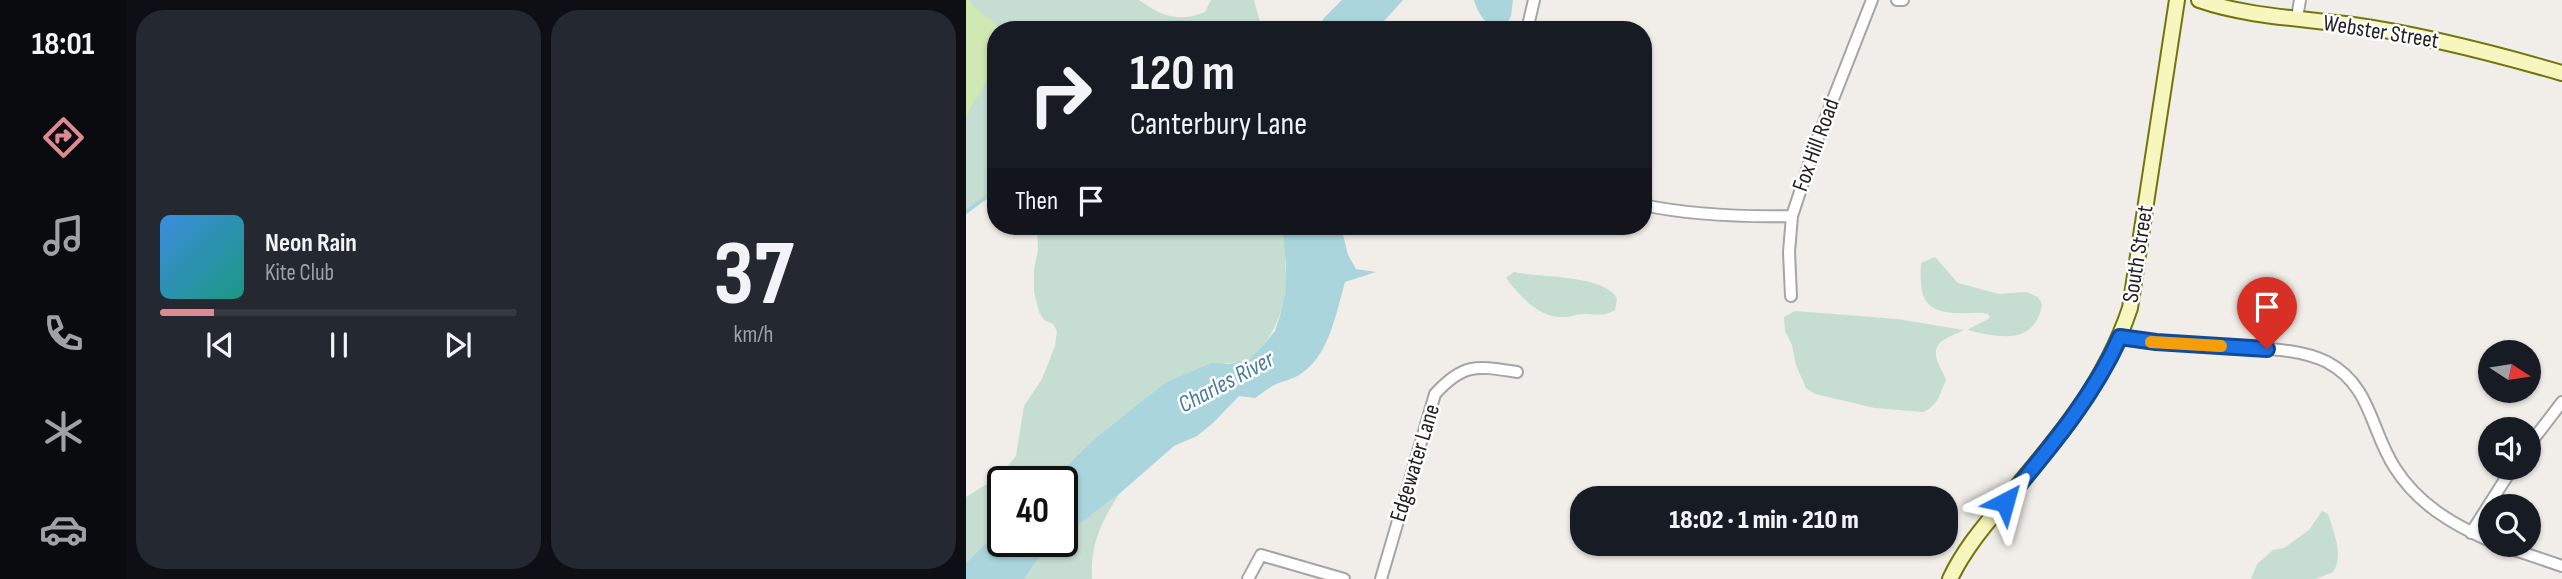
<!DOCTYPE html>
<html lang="en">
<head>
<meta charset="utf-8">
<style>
  :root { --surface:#171b24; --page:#242831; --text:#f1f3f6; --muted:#9ea1a6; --line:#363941; --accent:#df8a92 }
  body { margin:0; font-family:"Sofia Sans Condensed",sans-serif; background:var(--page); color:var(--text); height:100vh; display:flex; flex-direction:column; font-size:26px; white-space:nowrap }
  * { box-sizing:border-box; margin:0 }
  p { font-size:23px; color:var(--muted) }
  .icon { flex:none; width:38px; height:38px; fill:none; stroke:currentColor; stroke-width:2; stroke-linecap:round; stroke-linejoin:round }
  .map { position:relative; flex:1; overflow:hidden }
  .panel { display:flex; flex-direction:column; gap:10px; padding:10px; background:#0d0f14; width:840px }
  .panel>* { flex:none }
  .banner { position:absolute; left:21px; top:21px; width:665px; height:214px; border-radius:28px; box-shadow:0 2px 5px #0004; background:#171b24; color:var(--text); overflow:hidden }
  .needle { width:46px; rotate:102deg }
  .tools { position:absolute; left:1512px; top:340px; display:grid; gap:14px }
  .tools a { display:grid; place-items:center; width:63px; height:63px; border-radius:50%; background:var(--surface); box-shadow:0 2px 5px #0004; font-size:35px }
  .speed { position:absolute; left:21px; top:466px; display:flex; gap:14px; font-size:35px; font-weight:700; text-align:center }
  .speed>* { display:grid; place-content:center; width:91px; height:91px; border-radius:50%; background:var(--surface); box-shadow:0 2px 5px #0004; line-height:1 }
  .speed .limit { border:4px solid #111; border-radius:10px; background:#fff; color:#111 }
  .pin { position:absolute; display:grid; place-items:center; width:60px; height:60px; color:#fff; margin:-72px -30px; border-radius:50% 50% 50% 0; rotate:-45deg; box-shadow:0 0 7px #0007 }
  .pin .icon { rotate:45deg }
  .me { position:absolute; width:77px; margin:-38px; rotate:39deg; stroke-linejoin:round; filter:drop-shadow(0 0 5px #0008) }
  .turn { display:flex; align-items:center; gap:24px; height:147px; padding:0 28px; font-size:32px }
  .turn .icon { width:91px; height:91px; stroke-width:2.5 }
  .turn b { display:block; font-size:49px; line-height:60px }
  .then { display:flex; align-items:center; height:66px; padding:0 28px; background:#0003; gap:14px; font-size:26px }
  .panel .card { flex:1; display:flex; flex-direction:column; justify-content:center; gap:10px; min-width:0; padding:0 24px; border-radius:28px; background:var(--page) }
  .panel .dial { align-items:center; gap:0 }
  .dial b { font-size:91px; line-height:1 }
  .song { display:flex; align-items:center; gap:21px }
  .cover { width:84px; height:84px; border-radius:10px; background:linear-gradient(135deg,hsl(210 70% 55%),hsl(170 70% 35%)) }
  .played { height:7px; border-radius:4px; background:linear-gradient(90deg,var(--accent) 15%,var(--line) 15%) }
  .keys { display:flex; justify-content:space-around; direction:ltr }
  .panel .tiles { flex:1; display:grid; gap:10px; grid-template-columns:repeat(2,1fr) }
  .trip { position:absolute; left:604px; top:486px; width:388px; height:70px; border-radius:28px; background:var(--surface); box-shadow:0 2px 5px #0004; font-weight:800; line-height:70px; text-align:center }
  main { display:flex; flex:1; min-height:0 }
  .dock { display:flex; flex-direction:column; width:126px; justify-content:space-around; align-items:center; background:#090b0e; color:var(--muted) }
  .dock .icon { width:49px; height:49px }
  .dock .current { color:var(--accent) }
  .dock b { font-size:32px; color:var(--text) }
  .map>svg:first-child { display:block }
  .grass { fill:#d0e8b1 }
  .wetland { fill:#c5ded1 }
  .water { fill:#aad5dc }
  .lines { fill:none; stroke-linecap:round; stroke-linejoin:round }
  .stream { stroke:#aad5dc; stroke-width:3.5 }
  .street-casing { stroke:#a5a5a5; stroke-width:14 }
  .secondary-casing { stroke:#72750a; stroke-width:18 }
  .street { stroke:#fff; stroke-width:10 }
  .secondary { stroke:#f7f6bf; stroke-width:14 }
  .route-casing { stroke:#114b97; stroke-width:18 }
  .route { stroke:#1a73e8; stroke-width:12 }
  .slow { stroke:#f59e0b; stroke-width:12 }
  .labels { text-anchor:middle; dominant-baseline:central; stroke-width:5; stroke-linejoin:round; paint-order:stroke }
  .street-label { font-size:23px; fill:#212121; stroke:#fff }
  .water-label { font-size:24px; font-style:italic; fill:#4a7a9d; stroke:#fff }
</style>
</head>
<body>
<main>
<nav class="dock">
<b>18:01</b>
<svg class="icon current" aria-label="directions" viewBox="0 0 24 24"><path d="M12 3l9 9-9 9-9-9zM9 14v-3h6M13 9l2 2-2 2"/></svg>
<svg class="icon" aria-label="music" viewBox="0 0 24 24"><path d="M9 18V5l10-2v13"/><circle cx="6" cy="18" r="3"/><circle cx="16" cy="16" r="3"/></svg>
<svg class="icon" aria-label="phone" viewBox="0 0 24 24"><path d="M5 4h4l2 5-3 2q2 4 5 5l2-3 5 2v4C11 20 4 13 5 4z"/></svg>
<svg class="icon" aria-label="climate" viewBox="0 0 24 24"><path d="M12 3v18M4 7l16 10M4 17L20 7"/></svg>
<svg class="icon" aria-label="car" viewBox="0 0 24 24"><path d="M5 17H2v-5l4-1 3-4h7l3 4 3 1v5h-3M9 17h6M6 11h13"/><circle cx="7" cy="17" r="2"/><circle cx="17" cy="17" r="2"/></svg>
</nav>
<section class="panel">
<div class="tiles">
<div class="card">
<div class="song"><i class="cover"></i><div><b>Neon Rain</b><p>Kite Club</p></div></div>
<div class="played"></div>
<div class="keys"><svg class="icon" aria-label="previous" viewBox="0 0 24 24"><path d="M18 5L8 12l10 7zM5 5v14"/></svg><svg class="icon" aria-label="pause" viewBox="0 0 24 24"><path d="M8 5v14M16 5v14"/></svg><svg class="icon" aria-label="next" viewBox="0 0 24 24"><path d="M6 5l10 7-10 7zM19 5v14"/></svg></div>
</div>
<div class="card dial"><b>37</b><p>km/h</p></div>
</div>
</section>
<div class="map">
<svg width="1596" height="579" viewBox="0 0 1596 579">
  <rect width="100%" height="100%" fill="#f1ede8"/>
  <path class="grass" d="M 0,0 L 60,0 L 78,30 L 30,30 L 30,190 L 0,212 Z"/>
  <path class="wetland" d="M 4,0 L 173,0 C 196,16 212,23 239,12 L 245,0 L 288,0 L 296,30 L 33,30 C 26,16 10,15 4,0 Z
    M 30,57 L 30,192 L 0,210 L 0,116 L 24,75 Z
    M 71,226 L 316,226 C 321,269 326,311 296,346 C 292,351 287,358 280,360 C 263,366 249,361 232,369 L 125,442 L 85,481 L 37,481 L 37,526 L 0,563 L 0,497 L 32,477 L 50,456 L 58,406 L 76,379 L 89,346 L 91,331 L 87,324 L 78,320 L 73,312 L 68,292 L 68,269 L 72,250 Z
    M 969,257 L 992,283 L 1033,294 L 1060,292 L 1072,297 L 1076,304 C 1069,347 1032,337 1001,330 L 1024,318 L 1022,314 C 1014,311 1004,314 995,313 C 957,313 953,297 955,263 Z
    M 548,272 C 571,278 639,274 651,299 L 649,310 C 638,317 629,314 616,314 C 610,314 605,317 599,317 C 573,319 554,296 540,278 Z
    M 829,311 L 931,319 L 998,330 C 985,337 965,340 971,360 C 973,367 978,373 980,380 C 974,393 972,406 957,412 L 909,408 L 849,394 L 840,388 L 830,365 L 826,345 L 819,331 L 818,317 Z
    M 153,494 C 135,523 124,544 126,579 L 58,579 L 73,558 L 92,541 L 96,541 L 101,533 Z
    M 1356,511 L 1362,514 C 1368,533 1378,555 1367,572 L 1350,579 L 1285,579 L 1291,564 L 1307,550 L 1318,548 L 1343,530 Z"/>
  <path class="water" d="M 376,0 L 437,0 L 410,30 L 351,30 L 358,18 Z
    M 508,0 L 547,0 L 545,16 L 540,25 C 522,31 513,16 508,0 Z
    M 316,226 L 375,226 L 382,255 L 390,269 L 410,272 L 379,282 C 370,313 363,357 333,375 C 325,380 316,381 308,385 C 301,389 295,394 289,398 L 273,396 L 247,423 L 231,436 L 208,446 L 153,494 L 96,537 L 96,481 L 85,481 L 125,442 L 199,383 L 245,363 L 263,364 L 282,360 L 291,352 L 309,331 L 314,316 L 319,293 L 320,265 Z
    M 37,526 L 37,541 L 92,541 L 73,558 L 58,579 L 0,579 L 0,563 Z"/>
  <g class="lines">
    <path class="stream" d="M 0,212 L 30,190"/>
    <g class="street-casing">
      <path id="street" d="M 931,0 L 937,0
        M 1331,18 L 1334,0
        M 561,30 L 568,0
        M 677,205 C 725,215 777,217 826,216
        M 825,296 L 823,252 L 826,216 L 851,140 L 906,0
        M 1154,337 C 1192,342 1229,345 1266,347 C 1297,349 1332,348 1361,362 C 1406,386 1404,430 1429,468 C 1452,504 1486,524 1524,541
        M 1563,445 L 1596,402
        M 1505,533 L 1547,467
        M 1531,544 L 1596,566
        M 282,579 L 295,555 L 378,579
        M 415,579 L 469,394 C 498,362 512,366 551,372"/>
    </g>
    <g class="secondary-casing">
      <path id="secondary" d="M 1233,0 C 1282,17 1335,18 1387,25 C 1458,35 1527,53 1596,73
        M 984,579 C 999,547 1021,523 1043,496 C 1093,437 1139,383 1164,308 L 1211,0"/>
    </g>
    <use href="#street" class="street"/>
    <use href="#secondary" class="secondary"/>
  </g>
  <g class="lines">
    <g class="route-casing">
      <path id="route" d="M 1039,502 C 1082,450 1126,399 1154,337 L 1190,342 L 1301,349"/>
    </g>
    <use href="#route" class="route"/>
    <path class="slow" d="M 1185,342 L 1255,346"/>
  </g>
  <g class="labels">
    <g class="street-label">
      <text transform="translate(1415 32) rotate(9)">Webster Street</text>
      <text transform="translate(850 145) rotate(-70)">Fox Hill Road</text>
      <text transform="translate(1172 254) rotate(-81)">South Street</text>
      <text transform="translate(449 463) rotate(-73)">Edgewater Lane</text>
    </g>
    <g class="water-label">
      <text transform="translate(260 382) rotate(-28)">Charles River</text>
    </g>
  </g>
</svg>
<div class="tools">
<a><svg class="needle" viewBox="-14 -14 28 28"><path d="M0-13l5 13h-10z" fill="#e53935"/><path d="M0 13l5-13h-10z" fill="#9ea1a6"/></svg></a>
<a><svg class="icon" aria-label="sound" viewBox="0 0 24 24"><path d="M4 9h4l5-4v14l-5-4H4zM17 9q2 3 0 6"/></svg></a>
<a><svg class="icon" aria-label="search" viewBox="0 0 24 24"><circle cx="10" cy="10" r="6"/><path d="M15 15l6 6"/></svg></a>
</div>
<div class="speed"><div class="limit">40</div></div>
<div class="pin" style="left:1301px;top:349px;background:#d93025"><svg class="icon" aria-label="arrive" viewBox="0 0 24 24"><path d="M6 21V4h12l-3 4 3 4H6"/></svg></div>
<svg class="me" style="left:1039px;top:502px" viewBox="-20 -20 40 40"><path d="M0-17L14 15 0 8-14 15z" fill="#1a73e8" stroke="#fff" stroke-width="4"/></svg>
<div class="trip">18:02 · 1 min · 210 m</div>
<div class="banner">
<div class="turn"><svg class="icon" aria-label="right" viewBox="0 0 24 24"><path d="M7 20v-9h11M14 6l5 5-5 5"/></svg><div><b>120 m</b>Canterbury Lane</div></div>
<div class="then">Then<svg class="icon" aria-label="arrive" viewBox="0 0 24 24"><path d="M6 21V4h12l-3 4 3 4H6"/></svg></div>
</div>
</div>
</main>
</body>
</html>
